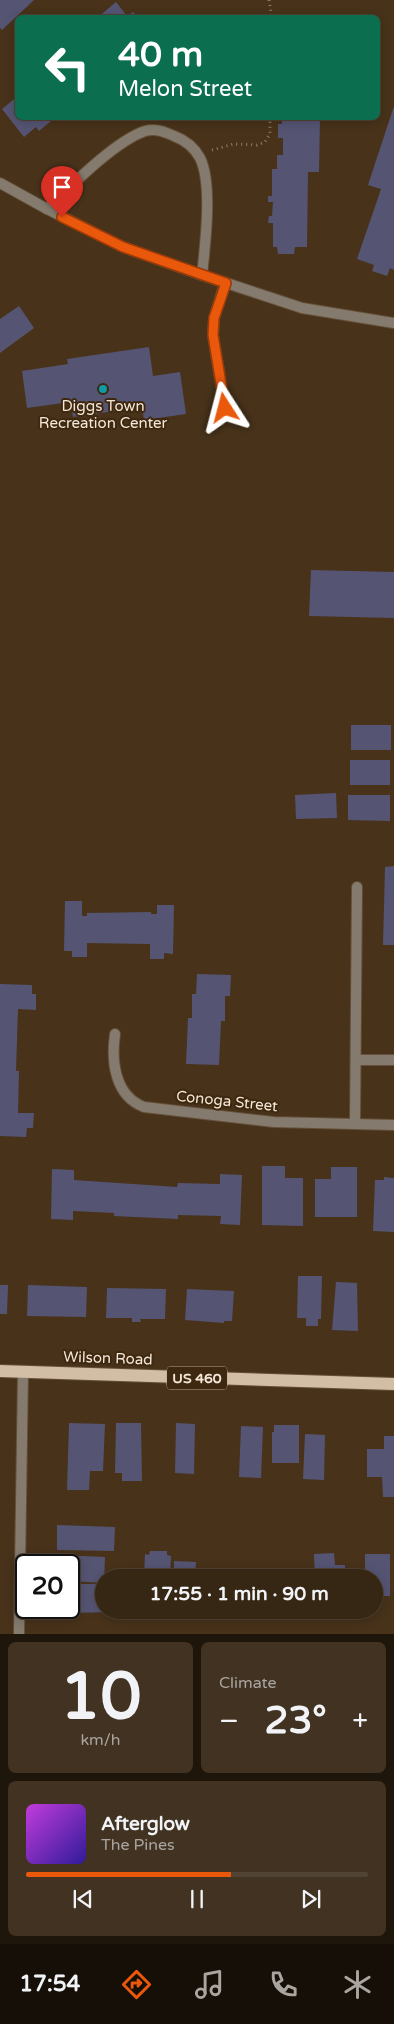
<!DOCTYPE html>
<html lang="en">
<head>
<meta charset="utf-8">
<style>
  :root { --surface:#362614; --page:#413222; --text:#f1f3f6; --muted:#aaa5a0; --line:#504334; --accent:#ea580c }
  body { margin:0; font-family:"Varela Round",sans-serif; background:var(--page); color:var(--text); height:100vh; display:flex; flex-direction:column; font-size:19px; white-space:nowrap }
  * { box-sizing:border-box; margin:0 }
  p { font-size:16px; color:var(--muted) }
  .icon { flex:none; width:28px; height:28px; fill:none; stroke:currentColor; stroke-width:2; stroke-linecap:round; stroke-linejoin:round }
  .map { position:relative; height:1634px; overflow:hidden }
  .side { display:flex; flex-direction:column; gap:8px; padding:8px; background:#1e150b; flex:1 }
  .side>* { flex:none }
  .hud { position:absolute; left:15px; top:15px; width:365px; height:105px; border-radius:8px; box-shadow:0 2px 12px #0003,0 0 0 1px var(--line); background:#0b6e4f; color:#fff; overflow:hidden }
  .speed { position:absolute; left:15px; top:1554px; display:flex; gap:10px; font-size:25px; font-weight:700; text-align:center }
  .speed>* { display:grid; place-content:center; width:65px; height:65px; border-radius:50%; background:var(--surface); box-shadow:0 2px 12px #0003,0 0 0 1px var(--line); line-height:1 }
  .speed .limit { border:2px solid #111; border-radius:8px; background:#fff; color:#111 }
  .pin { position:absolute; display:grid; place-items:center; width:42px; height:42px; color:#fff; margin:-51px -21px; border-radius:50% 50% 50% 0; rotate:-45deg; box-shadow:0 0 5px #0007 }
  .pin .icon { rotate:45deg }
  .me { position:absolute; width:55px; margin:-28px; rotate:351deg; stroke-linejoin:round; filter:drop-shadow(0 0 4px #0008) }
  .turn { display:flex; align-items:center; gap:18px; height:105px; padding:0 20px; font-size:22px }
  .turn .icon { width:65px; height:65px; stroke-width:2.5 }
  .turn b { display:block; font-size:35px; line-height:42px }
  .big { font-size:38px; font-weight:700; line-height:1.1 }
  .side .widget { flex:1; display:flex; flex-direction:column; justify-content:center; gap:8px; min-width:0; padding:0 18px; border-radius:8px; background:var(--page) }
  .side .dial { align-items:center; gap:0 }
  .dial b { font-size:65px; line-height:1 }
  .song { display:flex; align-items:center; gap:15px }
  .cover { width:60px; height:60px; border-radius:8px; background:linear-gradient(135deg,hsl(290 70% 55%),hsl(250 70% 35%)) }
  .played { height:5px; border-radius:2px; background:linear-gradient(90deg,var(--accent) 60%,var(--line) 60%) }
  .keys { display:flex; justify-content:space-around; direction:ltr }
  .heat { display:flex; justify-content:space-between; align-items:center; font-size:28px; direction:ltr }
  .side .tiles { flex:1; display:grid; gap:8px; grid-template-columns:1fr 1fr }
  .widget:last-child { grid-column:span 2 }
  .trip { position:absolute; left:95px; top:1569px; width:288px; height:50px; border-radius:25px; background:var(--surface); box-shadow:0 2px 12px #0003,0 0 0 1px var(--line); font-weight:700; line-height:50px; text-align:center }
  .dock { display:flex; height:80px; justify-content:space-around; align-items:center; background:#160f08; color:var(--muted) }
  .dock .icon { width:35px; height:35px }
  .dock .current { color:var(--accent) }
  .dock b { font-size:22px; color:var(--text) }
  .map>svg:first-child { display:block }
  .building { fill:#555473 }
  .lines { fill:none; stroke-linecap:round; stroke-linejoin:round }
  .lane-casing { stroke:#644f38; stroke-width:12 }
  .street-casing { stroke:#644f38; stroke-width:12 }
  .primary-casing { stroke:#644f38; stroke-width:14 }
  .path { stroke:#8f7c68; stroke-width:3; stroke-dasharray:1 4; stroke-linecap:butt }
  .lane { stroke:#847b6e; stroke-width:10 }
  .street { stroke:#847b6e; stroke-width:10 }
  .primary { stroke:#d1bea4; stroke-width:12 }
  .route-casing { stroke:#983908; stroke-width:12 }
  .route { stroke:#ea580c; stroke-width:9 }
  .culture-dot { fill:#0f9aa8; stroke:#3e280f; stroke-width:2 }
  .labels { text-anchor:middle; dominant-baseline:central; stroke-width:4; stroke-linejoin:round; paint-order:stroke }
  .shield { fill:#3e280f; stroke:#bdad9c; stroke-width:1 }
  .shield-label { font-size:14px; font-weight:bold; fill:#f4e6d8 }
  .poi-label { font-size:15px; fill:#f4e6d8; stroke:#3e280f }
  .street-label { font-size:15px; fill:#f4e6d8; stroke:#3e280f }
</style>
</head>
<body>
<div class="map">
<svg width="394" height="1634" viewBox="0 0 394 1634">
  <rect width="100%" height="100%" fill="#48321a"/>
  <path class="building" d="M 0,0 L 34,0 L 2,30 L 0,28 Z
    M 116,2 L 127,16 L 133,12 L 138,18 L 97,18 Z
    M 18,96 L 18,118 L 49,118 L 51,121 L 39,131 L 36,127 L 24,137 L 2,109 Z
    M 394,106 L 394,268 L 393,270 L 390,268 L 387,276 L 372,271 L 374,265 L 357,259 L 381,189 L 368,185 Z
    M 282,118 L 320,118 L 319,172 L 308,172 L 307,247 L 295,247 L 294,254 L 278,254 L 277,247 L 273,247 L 273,223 L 268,223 L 269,216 L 272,216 L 273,202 L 268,202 L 268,196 L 272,196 L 272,169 L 277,169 L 277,155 L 283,155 L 283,138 L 278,138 L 278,124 L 282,124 Z
    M 19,306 L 34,328 L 0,353 L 0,319 Z
    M 149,347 L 153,376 L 180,372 L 186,414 L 144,420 L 142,407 L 73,417 L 70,402 L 27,408 L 22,371 L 68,364 L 67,359 Z
    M 311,570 L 394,572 L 394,618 L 309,616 Z
    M 351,725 L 391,725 L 391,750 L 351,750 Z
    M 350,760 L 390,760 L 390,785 L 350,785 Z
    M 336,793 L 337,818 L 296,819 L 295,795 Z
    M 348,795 L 390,795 L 390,821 L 348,820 Z
    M 394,866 L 394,945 L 383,945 L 385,867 Z
    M 65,901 L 82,901 L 82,916 L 87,916 L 87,913 L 151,912 L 151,914 L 157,914 L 157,905 L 174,905 L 173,954 L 164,953 L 164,959 L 150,959 L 150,944 L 87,943 L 87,957 L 72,957 L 72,951 L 64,951 Z
    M 197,974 L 231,975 L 230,996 L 225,996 L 225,1021 L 221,1021 L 219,1065 L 186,1064 L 188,1018 L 192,1018 L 192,994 L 196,994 Z
    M 0,984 L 32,985 L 32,994 L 36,994 L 36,1010 L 18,1009 L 16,1071 L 19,1071 L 18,1113 L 34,1113 L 33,1128 L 27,1128 L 26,1137 L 0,1136 Z
    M 262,1166 L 285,1166 L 285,1178 L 303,1178 L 303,1226 L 262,1225 Z
    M 331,1167 L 357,1167 L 357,1217 L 315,1217 L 315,1179 L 331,1179 Z
    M 52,1169 L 74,1170 L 74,1180 L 177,1187 L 178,1183 L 220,1184 L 220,1174 L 242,1175 L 240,1225 L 220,1224 L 221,1216 L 178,1215 L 178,1219 L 114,1216 L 114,1213 L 73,1211 L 73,1220 L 51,1219 Z
    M 384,1177 L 394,1178 L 394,1232 L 373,1231 L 375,1180 L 384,1180 Z
    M 298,1276 L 322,1276 L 321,1319 L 318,1319 L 318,1326 L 306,1326 L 306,1318 L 297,1318 Z
    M 336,1282 L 357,1283 L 358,1331 L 332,1330 Z
    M 0,1285 L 8,1285 L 7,1314 L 0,1314 Z
    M 28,1285 L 87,1287 L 86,1317 L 27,1316 Z
    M 107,1288 L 166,1289 L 165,1319 L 140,1319 L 141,1322 L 132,1322 L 132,1318 L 106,1318 Z
    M 187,1289 L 234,1291 L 232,1321 L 224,1321 L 224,1323 L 185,1320 Z
    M 69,1423 L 105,1424 L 103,1471 L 90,1471 L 89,1490 L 67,1490 Z
    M 116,1423 L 141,1423 L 142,1481 L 122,1481 L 122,1473 L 115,1473 Z
    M 176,1423 L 195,1424 L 194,1474 L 175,1473 Z
    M 274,1425 L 299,1425 L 299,1463 L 272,1463 L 272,1432 L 274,1432 Z
    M 241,1426 L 263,1427 L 261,1478 L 239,1477 Z
    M 305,1434 L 325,1435 L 324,1480 L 303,1479 Z
    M 384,1436 L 394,1436 L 394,1497 L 383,1497 L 382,1477 L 367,1477 L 367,1449 L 384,1449 Z
    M 57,1525 L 115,1527 L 114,1551 L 57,1550 Z
    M 150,1551 L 167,1551 L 167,1555 L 171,1556 L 170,1578 L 144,1578 L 145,1554 L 149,1555 Z
    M 334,1553 L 335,1565 L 345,1565 L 345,1578 L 315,1578 L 314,1554 Z
    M 365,1554 L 390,1554 L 390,1596 L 374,1596 L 374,1578 L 365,1578 Z
    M 58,1555 L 105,1557 L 104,1583 L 69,1581 L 69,1565 L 58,1565 Z
    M 174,1561 L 196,1562 L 195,1578 L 174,1578 Z
    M 69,1584 L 104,1584 L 104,1610 L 119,1610 L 119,1612 L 66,1613 L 66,1608 L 69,1608 Z
    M 143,1610 L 168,1610 L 168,1614 L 143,1613 Z
    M 172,1610 L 193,1610 L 193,1614 L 172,1613 Z"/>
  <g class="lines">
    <g class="lane-casing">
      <path id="lane" d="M 47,209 C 70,187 115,141 145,131 C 156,128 165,132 174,136 C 185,140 194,147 200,158 C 213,184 205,246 202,275
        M 225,409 L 213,335 L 214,318 L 225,283
        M 356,1060 L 394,1060
        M 355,1124 L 357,887"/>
    </g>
    <g class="street-casing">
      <path id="street" d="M 0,183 L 47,209 L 123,247 L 202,275 L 302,308 L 394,323
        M 115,1034 C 111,1062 115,1096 144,1107 L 274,1122 L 394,1125
        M 19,1634 L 23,1372"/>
    </g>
    <g class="primary-casing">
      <path id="primary" d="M 0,1371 L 394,1384"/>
    </g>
    <path class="path" d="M 269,0 L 272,18
      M 212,150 L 234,144 L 257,145 L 265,142 L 270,134 L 270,118"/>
    <use href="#lane" class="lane"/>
    <use href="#street" class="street"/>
    <use href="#primary" class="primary"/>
  </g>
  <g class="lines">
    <g class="route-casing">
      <path id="route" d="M 62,217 L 123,247 L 226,283 L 214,318 L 213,335 L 225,408"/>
    </g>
    <use href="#route" class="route"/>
  </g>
  <circle class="culture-dot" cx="103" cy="389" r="5"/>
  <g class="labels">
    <rect class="shield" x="167" y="1366.5" width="60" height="23" rx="4"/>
    <g class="shield-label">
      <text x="197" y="1378">US 460</text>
    </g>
    <g class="poi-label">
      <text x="103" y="406">Diggs Town<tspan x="103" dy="17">Recreation Center</tspan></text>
    </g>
    <g class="street-label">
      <text transform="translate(227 1101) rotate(6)">Conoga Street</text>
      <text transform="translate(108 1358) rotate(2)">Wilson Road</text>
    </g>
  </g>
</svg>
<div class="speed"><div class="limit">20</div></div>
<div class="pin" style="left:62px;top:217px;background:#d93025"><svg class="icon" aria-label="arrive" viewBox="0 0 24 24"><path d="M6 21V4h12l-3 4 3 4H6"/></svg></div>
<svg class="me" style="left:225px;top:408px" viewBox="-20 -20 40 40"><path d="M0-17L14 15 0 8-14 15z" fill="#ea580c" stroke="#fff" stroke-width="4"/></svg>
<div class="trip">17:55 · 1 min · 90 m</div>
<div class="hud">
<div class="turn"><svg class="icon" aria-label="left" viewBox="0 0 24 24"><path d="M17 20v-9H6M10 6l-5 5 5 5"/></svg><div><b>40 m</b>Melon Street</div></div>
</div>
</div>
<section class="side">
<div class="tiles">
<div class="widget dial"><b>10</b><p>km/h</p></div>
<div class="widget"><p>Climate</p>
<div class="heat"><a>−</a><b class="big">23°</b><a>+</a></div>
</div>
<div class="widget">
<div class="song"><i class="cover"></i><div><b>Afterglow</b><p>The Pines</p></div></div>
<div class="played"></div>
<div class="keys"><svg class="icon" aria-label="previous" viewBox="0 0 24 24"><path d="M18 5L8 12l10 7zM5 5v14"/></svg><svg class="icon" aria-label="pause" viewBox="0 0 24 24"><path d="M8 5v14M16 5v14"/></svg><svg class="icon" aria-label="next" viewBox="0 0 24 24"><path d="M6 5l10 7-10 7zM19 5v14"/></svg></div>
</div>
</div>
</section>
<nav class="dock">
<b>17:54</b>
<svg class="icon current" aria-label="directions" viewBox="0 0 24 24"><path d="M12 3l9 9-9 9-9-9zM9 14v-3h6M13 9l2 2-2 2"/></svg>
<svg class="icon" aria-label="music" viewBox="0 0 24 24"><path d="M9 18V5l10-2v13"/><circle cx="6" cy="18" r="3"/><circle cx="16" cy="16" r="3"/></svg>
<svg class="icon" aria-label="phone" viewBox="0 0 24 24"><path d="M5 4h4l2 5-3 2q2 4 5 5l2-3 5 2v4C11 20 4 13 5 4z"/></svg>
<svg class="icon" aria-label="climate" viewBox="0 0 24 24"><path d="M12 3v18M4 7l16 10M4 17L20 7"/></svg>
</nav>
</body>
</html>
